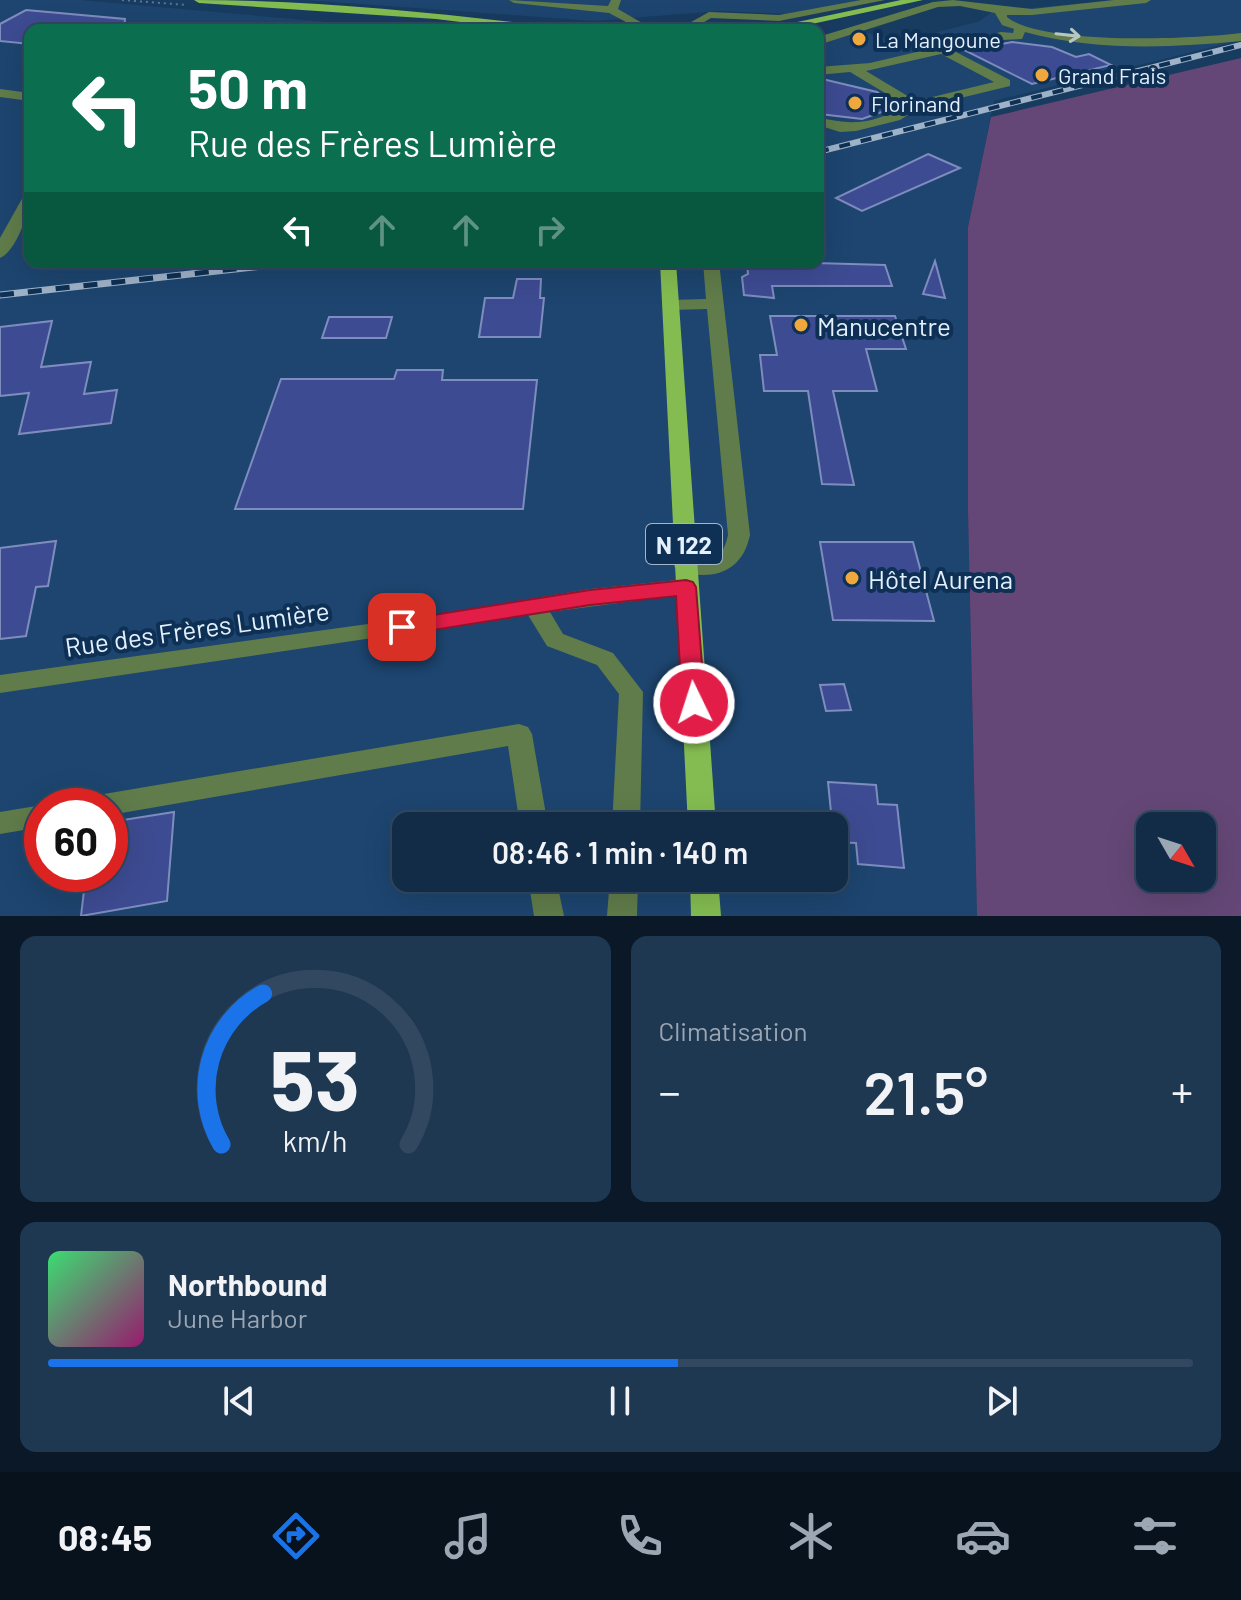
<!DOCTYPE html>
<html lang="fr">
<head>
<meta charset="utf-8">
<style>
  :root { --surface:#122c48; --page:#1f3852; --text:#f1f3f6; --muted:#9ca7b4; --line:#314860; --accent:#1a73e8 }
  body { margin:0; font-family:Barlow,sans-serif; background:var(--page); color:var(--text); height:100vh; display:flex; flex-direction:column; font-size:30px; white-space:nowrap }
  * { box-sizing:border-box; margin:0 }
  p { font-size:26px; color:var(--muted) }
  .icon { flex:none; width:44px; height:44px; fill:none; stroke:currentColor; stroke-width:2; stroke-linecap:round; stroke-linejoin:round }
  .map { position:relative; height:916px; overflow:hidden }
  .details { display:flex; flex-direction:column; gap:20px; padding:20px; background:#0a1828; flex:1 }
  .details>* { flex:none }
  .top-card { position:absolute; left:24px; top:24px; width:800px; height:244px; border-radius:16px; box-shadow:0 8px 32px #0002,0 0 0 2px var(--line); background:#0b6e4f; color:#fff; overflow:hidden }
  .needle { width:52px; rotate:129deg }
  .fabs { position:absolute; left:1136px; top:812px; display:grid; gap:16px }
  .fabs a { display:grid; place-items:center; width:80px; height:80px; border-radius:16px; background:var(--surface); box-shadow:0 8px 32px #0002,0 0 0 2px var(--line); font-size:40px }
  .speed { position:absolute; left:24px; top:788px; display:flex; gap:16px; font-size:40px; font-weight:700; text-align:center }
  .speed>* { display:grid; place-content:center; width:104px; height:104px; border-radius:50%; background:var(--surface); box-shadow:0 8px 32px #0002,0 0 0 2px var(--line); line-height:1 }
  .speed .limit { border:12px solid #d22; background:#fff; color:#111 }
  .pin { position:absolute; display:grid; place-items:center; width:68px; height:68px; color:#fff; margin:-34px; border-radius:16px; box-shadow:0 4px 12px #0006 }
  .me { position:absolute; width:88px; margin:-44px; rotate:356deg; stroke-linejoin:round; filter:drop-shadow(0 0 6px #0008) }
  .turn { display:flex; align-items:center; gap:28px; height:168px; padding:0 32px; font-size:36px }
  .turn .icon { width:104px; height:104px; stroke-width:2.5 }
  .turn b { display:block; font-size:56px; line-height:68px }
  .lanes { display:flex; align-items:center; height:76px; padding:0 32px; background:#0003; justify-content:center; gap:40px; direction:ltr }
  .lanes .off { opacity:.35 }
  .big { font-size:60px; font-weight:600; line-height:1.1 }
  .details .widget { flex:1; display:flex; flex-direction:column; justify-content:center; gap:12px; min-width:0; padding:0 28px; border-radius:16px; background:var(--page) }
  .details .dial { align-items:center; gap:0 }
  .dial svg { height:208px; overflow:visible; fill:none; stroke:var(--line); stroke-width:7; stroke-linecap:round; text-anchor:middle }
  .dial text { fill:var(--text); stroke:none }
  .song { display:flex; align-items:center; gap:24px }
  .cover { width:96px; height:96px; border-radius:12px; background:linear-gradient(135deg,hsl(140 70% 55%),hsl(320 70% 35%)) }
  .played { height:8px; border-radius:4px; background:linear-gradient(90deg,var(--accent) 55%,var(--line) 55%) }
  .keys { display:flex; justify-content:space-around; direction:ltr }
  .heat { display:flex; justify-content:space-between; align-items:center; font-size:44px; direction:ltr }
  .details .tiles { flex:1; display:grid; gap:20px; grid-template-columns:1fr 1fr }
  .widget:last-child { grid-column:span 2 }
  .trip { position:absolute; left:392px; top:812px; width:456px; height:80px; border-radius:16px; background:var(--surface); box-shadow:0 8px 32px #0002,0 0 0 2px var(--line); font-weight:600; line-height:80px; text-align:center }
  .dock { display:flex; height:128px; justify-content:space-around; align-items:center; background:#07121d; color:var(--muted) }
  .dock .icon { width:56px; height:56px }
  .dock .current { color:var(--accent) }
  .dock b { font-size:36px; color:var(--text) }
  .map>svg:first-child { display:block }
  .built { fill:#1d456f; fill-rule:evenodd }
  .green { fill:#644776; fill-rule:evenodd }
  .building { fill:#3d4b92; stroke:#7e8cbe; stroke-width:2 }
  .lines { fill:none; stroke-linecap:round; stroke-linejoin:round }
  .path { stroke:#5b7794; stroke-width:2; stroke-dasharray:2 4; stroke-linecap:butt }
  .minor { fill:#607c4a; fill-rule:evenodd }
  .major { fill:#84bc51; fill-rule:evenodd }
  .rail-far1-casing { stroke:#9eb2c8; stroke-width:6 }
  .rail-casing { stroke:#9eb2c8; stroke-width:7 }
  .rail-far1 { stroke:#0d3054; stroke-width:4; stroke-dasharray:11; stroke-linecap:butt }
  .rail { stroke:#0d3054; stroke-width:5; stroke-dasharray:14; stroke-linecap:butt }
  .oneway { stroke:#b6c7bf }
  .route { fill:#e11d48; stroke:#92132f; stroke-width:2 }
  .poi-dot { fill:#efa73e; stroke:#0d3054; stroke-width:3 }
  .labels { text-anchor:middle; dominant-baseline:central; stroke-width:8; stroke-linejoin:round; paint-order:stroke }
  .far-poi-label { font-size:22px; fill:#e4f0fe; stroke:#0d3054; text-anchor:start }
  .shield { fill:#0d3054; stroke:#a4b6cb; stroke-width:2 }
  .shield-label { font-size:24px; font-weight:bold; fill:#e4f0fe }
  .poi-label { font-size:26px; fill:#e4f0fe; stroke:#0d3054; text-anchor:start }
  .street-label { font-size:26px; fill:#e4f0fe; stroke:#0d3054 }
</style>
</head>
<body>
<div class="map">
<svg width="1241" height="916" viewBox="0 0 1241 916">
  <rect width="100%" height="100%" fill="#183b60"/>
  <path class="built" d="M 0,0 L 80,0 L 418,30 L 30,30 L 30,262 L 818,262 L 818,42 L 860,30 L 896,43 L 980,21 L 992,12 L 1113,0 L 1241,0 L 1241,40 L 994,101 L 968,227 L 968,511 L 977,916 L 0,916 ZM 42,806 L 110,806 L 110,874 L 42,874 ZM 406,826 L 834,826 L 834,878 L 406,878 Z
    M 304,0 L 862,0 L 790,14 L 719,11 L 595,21 Z"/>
  <path class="green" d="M 1241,58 L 1241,916 L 977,916 L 968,511 L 968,227 L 991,117 ZM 1150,826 L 1202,826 L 1202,878 L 1150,878 Z"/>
  <path class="building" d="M 26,10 L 125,19 L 124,30 L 30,30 L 30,44 L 0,41 L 0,24 Z
    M 1012,42 L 1052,47 L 1076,57 L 1089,54 L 1111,65 L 1032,84 L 966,51 Z
    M 818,78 L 877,92 L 896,107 L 862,119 L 820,114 Z
    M 928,154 L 960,168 L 862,211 L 836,198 Z
    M 935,261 L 945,298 L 923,294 Z
    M 780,262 L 885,265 L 892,286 L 772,286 L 774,298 L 744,295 L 742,277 L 748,274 L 747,265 L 780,265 Z
    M 517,279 L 541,279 L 540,298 L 544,298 L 540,337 L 479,337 L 485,298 L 513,298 Z
    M 770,316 L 895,316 L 906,349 L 866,349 L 877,391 L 833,391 L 854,485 L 822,484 L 808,391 L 764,391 L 760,355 L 777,355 Z
    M 329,317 L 392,317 L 386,338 L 322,338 Z
    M 52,321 L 41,367 L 91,362 L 84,394 L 117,390 L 111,423 L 19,434 L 29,393 L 0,396 L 0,327 Z
    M 397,370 L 443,370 L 442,380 L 537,380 L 523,509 L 235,509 L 281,379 L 394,379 Z
    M 56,541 L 48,586 L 36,587 L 26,636 L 0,639 L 0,548 Z
    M 820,542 L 913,542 L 934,621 L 833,620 Z
    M 844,684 L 851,710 L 826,711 L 820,685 Z
    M 828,782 L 876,785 L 878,804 L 897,805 L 904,868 L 858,864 L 856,843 L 834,842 Z
    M 174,812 L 167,901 L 81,916 L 86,874 L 110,874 L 110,822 Z"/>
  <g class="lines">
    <path class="path" d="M 122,0 L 187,5
      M 567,23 L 599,27"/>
    <path class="minor" d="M 509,0 L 608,6 L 611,0 L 621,0 L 618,9 L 649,27 L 639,29 L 609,13 L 514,3 Z
      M 861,0 L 885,0 L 779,21 L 711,18 L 694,28 L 684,26 L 709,12 L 779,15 Z
      M 953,0 L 1032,9 L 1114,0 L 1151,0 L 1146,3 L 1032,15 L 1007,15 L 1007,17 C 1043,46 1193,39 1241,33 L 1241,41 C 1170,48 1094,51 1025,32 L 1022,39 L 1001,40 L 954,51 L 1010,80 L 1010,86 L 919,108 L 900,120 L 856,131 L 840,132 L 818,125 L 818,117 C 851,126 875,124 905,105 L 850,72 L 818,75 L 818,67 L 870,63 L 1001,32 L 1013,33 L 1014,29 L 1002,25 L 995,13 L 960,6 L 938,7 L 818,45 L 818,37 L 933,2 ZM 941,54 L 994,82 L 916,101 L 866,71 Z
      M 0,89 L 30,93 L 30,101 L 0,97 Z
      M 30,193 C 30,210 17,251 0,258 L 0,238 L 23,197 Z
      M 703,262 L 719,262 L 750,535 C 742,573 713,581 677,571 L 674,566 L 677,561 C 704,553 720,571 728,535 L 707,309 L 670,310 L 662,305 L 670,300 L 706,299 Z
      M 686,579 L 694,581 L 697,587 L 694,593 L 550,612 L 563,634 L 613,653 L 643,692 L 640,826 L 612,826 L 619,694 L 597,665 L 547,646 L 528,615 L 0,693 L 0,675 L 433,615 L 590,589 Z
      M 519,724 L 528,727 L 532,734 L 548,826 L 520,826 L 508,746 L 110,815 L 110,806 L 85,806 L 89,798 L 98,795 Z
      M 42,805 L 46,806 L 42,806 L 42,827 L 0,834 L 0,812 Z
      M 528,878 L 556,878 L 564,916 L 534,916 Z
      M 610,878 L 638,878 L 637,916 L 607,916 Z"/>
    <path class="major" d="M 194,0 C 315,0 436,13 556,27 L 562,30 L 526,30 L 436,19 L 199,3 Z
      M 901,0 L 923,0 L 784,30 L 760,30 Z
      M 675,22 L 713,30 L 627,30 L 633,27 Z
      M 660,262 L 676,262 L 716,826 L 688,826 Z
      M 690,878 L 718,878 L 721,916 L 691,916 Z"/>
    <g class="rail-far1-casing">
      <path id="rail-far1" d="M 818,152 L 1241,45"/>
    </g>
    <g class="rail-casing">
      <path id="rail" d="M 0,295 L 298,262"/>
    </g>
    <use href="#rail-far1" class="rail-far1"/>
    <use href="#rail" class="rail"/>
  </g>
  <defs><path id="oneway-shaft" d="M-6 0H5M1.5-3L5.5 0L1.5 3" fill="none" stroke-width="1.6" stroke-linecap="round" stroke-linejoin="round" transform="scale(2)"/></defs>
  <use class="oneway" href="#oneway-shaft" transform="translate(1068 35) rotate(6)"/>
  <path class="route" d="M 686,580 L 693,582 L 696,587 L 705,703 L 702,710 L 694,712 L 686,710 L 682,703 L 676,596 L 590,605 L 402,635 L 394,633 L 391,627 L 394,622 L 402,620 L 590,590 Z"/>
  <g class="poi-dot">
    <circle cx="859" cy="39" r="8"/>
    <circle cx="1042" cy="75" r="8"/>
    <circle cx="855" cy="103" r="8"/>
    <circle cx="801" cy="325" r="8"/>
    <circle cx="852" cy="578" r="8"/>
  </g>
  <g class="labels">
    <g class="far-poi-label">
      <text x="875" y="39">La Mangoune</text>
      <text x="1058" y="75">Grand Frais</text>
      <text x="871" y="103">Florinand</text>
    </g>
    <rect class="shield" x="646" y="524" width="76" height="40" rx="6"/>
    <g class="shield-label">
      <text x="684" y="544">N 122</text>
    </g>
    <g class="poi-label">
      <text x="817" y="325">Manucentre</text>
      <text x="868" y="578">Hôtel Aurena</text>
    </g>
    <g class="street-label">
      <text transform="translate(197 628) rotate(-8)">Rue des Frères Lumière</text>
    </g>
  </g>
</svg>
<div class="fabs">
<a><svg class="needle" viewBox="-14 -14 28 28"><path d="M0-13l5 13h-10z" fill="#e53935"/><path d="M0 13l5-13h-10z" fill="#9ca7b4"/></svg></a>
</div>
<div class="speed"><div class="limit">60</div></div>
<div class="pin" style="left:402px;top:627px;background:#d93025"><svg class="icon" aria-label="arrive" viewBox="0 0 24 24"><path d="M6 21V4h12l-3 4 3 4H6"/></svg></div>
<svg class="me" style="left:694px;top:703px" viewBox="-20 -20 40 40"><circle r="17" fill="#e11d48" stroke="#fff" stroke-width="3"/><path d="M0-11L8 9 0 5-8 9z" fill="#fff"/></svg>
<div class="trip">08:46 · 1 min · 140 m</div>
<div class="top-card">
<div class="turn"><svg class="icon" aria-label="left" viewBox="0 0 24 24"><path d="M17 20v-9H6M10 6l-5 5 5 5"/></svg><div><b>50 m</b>Rue des Frères Lumière</div></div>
<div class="lanes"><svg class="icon" aria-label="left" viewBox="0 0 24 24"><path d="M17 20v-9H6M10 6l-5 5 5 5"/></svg><svg class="icon off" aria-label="ahead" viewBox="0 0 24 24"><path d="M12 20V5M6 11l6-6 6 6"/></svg><svg class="icon off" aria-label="ahead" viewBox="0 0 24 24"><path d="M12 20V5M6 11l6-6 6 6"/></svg><svg class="icon off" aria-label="right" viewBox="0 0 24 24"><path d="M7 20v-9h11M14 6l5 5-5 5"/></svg></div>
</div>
</div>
<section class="details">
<div class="tiles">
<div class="widget dial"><svg viewBox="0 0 100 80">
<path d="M14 69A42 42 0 1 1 86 69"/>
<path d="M14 69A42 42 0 0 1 30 11" stroke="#1a73e8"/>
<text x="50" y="56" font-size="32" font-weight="700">53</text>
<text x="50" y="72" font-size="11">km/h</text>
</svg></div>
<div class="widget"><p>Climatisation</p>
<div class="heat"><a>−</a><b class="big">21.5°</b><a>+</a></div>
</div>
<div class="widget">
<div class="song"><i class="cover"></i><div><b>Northbound</b><p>June Harbor</p></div></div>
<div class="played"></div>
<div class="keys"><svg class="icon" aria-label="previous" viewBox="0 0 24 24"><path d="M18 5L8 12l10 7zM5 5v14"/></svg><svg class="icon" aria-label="pause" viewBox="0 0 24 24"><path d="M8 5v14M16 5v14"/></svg><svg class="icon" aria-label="next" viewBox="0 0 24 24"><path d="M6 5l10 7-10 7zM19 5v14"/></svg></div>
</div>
</div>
</section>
<nav class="dock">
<b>08:45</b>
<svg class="icon current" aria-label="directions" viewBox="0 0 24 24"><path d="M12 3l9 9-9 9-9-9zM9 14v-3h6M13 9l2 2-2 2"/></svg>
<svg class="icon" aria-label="music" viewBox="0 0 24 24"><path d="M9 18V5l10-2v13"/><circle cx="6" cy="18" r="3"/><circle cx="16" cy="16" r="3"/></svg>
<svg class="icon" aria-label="phone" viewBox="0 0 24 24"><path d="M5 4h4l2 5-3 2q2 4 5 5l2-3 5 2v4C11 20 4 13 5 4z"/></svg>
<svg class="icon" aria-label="climate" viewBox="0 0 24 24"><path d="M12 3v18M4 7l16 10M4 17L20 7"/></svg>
<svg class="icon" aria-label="car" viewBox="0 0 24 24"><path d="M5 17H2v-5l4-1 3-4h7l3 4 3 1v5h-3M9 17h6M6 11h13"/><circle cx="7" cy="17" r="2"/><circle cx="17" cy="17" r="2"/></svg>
<svg class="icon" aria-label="filters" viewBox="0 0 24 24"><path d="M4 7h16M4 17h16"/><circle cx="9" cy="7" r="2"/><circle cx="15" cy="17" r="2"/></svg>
</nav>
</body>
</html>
